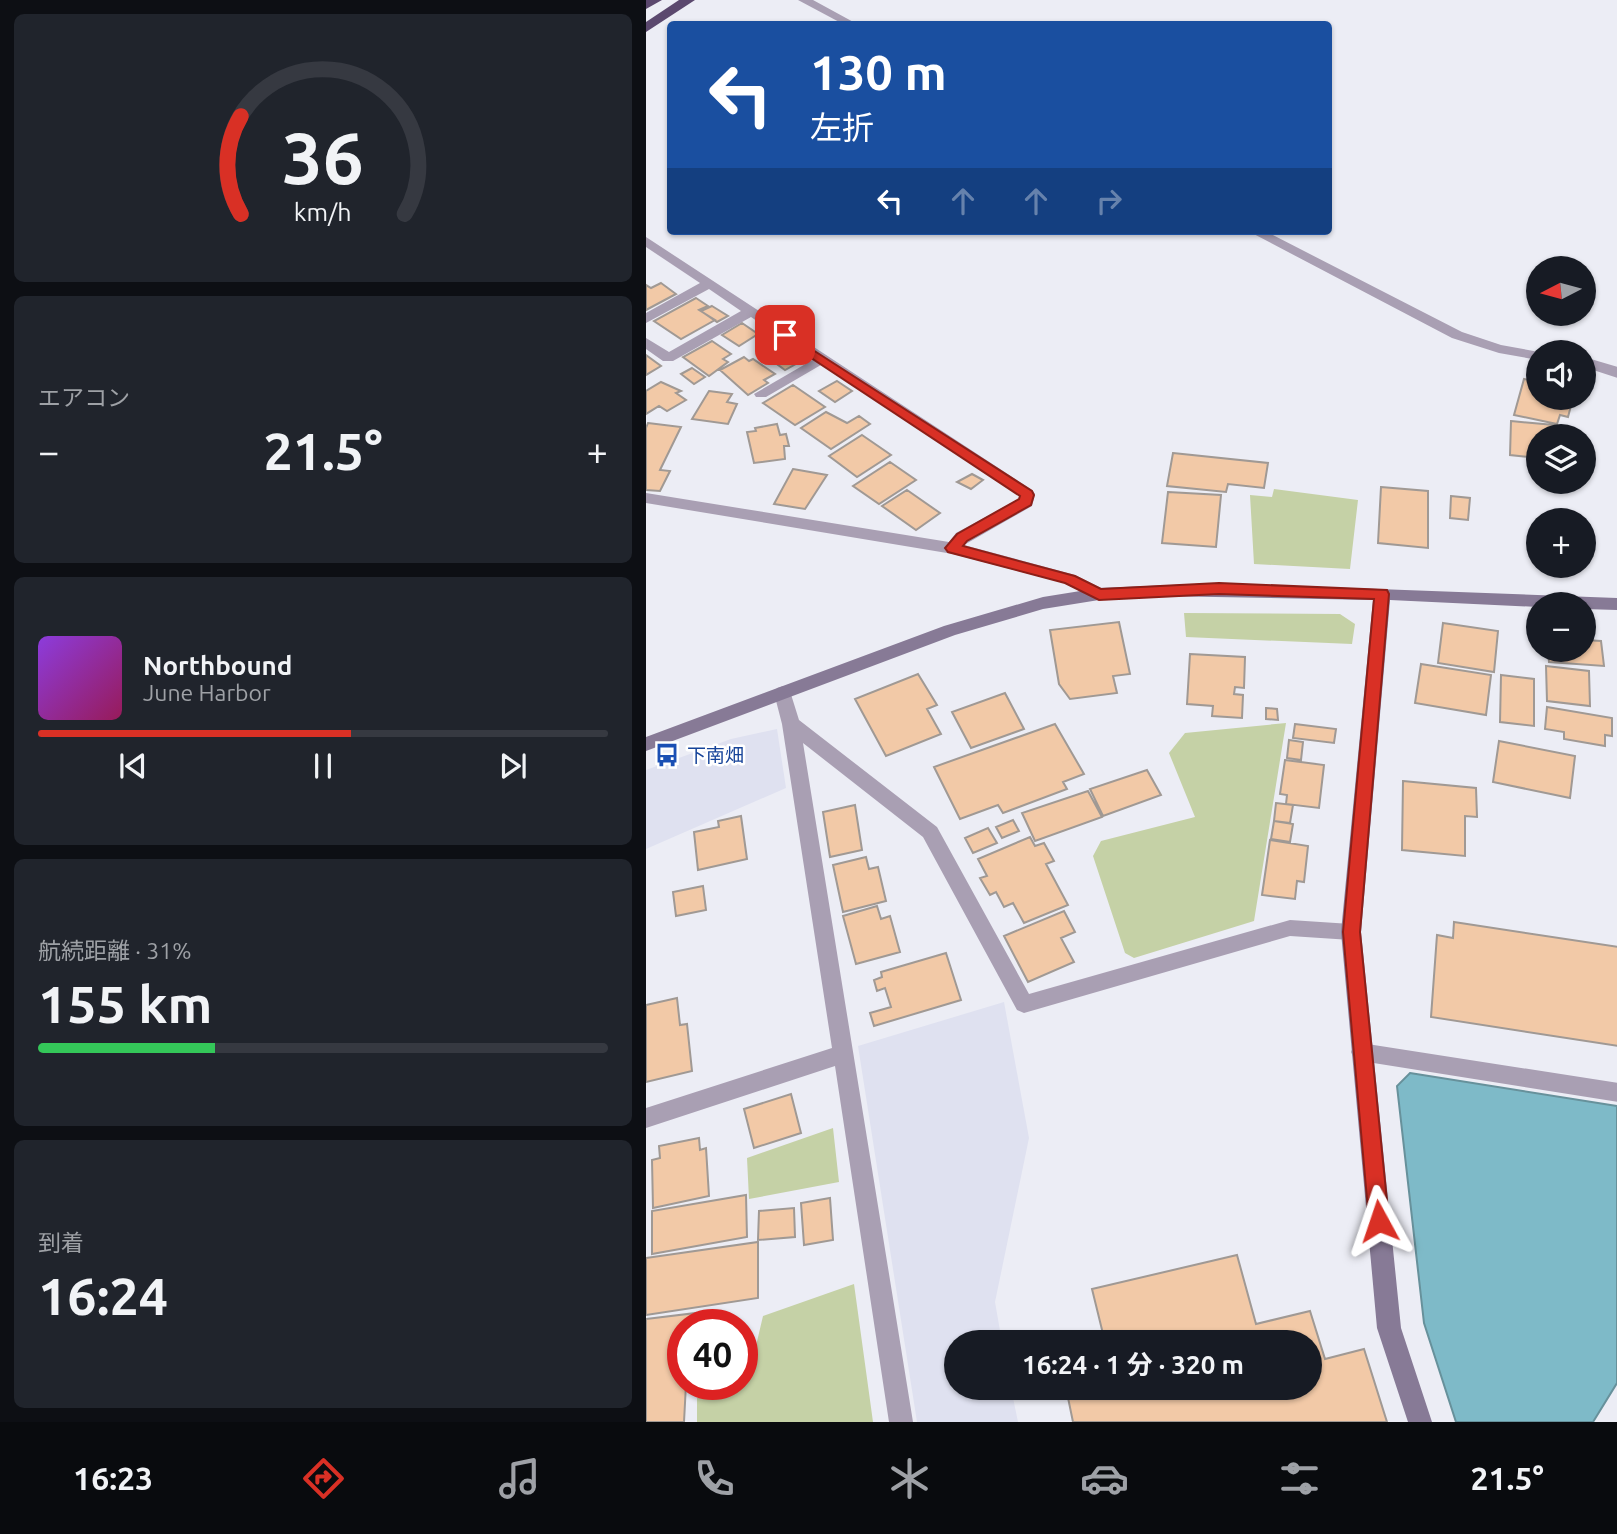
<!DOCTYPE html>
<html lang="ja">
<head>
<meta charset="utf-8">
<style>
  :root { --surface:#171b24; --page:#20242c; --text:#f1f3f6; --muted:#9ea1a6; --line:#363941; --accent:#d93025 }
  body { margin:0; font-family:Ubuntu,"Noto Sans JP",sans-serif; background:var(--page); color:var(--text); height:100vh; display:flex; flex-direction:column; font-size:26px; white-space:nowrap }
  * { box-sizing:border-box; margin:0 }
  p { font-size:23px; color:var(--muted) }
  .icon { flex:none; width:38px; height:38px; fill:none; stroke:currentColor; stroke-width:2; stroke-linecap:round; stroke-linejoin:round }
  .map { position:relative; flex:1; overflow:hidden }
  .side { display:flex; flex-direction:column; gap:14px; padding:14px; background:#0d0f14; width:646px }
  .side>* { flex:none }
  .guide { position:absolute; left:21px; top:21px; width:665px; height:214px; border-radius:7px; box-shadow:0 2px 5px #0004; background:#1a4fa0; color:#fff; overflow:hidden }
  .needle { width:46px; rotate:264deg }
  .tools { position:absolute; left:880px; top:256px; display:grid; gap:14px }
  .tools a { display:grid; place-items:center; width:70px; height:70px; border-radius:50%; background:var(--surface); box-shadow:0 2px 5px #0004; font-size:35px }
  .speed { position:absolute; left:21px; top:1309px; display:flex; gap:14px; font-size:35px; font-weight:700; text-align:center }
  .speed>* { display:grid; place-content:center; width:91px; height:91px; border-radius:50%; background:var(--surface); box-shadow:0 2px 5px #0004; line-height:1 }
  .speed .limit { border:10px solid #d22; background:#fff; color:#111 }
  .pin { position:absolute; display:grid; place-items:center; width:60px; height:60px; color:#fff; margin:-30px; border-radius:14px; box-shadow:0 4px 10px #0006 }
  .me { position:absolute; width:77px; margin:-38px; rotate:355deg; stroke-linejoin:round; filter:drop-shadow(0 0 5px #0008) }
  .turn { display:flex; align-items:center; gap:24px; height:147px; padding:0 28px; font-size:32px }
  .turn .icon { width:91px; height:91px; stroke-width:2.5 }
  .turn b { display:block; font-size:49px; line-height:60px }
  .lanes { display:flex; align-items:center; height:66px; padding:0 28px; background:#0003; justify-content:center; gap:35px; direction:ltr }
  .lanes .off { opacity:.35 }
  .big { font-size:52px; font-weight:700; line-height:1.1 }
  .side .widget { flex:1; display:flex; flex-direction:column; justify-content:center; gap:10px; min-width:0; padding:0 24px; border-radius:10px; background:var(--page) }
  .side .dial { align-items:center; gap:0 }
  .dial svg { height:182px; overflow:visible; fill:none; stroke:var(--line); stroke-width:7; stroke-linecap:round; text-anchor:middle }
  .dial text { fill:var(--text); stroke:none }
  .song { display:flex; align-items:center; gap:21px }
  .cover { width:84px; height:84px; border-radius:10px; background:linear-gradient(135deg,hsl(270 70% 55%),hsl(330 70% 35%)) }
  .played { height:7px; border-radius:4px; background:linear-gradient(90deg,var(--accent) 55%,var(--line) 55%) }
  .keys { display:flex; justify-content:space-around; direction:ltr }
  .heat { display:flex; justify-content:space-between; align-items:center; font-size:38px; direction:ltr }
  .charge { height:10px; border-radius:5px; background:linear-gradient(90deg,#34c759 31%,var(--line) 0) }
  .trip { position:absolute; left:298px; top:1330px; width:378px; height:70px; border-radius:35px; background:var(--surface); box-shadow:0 2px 5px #0004; font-weight:700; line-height:70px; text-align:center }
  .dock { display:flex; height:112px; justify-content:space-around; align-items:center; background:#090b0e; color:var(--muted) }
  .dock .icon { width:49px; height:49px }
  .dock .current { color:var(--accent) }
  .dock b { font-size:32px; color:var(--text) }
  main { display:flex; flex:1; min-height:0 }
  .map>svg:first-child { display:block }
  .built { fill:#dfe1f0 }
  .green { fill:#c5d1a6 }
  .water { fill:#7ebac8; stroke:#67919b; stroke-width:2 }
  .building { fill:#f2c9a7; stroke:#a09994; stroke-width:2 }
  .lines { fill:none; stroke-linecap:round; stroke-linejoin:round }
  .lane { fill:#a99fb3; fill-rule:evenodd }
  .street { fill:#a99fb3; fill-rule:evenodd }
  .secondary { fill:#877a96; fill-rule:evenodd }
  .highway { fill:#5b486e; fill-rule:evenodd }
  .route { fill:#d93025; stroke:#8d1f18; stroke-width:2 }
  .labels { text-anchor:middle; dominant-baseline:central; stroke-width:5; stroke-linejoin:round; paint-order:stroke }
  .transit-label { font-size:19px; fill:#164399; stroke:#fff; text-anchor:start }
</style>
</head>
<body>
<main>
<section class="side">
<div class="widget dial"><svg viewBox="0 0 100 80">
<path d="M14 69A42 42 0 1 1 86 69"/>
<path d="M14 69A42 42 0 0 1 14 26" stroke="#d93025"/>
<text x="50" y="56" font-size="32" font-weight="700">36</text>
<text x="50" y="72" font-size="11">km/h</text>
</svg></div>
<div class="widget"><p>エアコン</p>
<div class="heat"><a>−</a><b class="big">21.5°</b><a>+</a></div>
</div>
<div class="widget">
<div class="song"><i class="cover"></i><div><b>Northbound</b><p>June Harbor</p></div></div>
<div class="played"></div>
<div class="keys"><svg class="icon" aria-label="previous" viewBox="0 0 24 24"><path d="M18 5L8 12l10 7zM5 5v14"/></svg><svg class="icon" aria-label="pause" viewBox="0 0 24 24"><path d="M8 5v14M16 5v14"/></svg><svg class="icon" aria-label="next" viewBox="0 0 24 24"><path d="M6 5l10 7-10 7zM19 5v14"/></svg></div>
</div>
<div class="widget"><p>航続距離 · 31%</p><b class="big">155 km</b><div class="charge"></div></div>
<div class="widget"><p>到着</p><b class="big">16:24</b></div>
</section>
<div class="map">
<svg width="972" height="1422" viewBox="0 0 972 1422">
  <rect width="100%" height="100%" fill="#ecedf5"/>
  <path class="built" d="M 131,729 L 140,788 L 0,849 L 0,770 L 85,739 Z
    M 358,1002 L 383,1138 L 349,1302 L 356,1342 L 310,1342 L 310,1388 L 365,1388 L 372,1422 L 271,1422 L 212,1046 Z"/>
  <path class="green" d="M 628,489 L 712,500 L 704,569 L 608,564 L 604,495 L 626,497 Z
    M 538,613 L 694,614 L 709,624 L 706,644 L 540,637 Z
    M 640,723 L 608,921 L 488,958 L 479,953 L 447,856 L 455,841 L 549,817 L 523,753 L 539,733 Z
    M 187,1128 L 193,1182 L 103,1199 L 101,1158 Z
    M 208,1284 L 227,1422 L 51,1422 L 51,1398 L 101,1384 L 117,1316 Z"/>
  <path class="water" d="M 764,1073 L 971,1106 L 971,1383 L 947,1422 L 810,1422 L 778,1323 L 751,1086 Z"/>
  <path class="building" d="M 15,283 L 30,294 L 0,310 L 0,285 L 5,288 Z
    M 50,298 L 62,306 L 53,310 L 69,320 L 35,339 L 8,321 Z
    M 66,306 L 82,316 L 71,322 L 55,311 Z
    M 96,323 L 112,334 L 93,346 L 76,335 Z
    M 66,341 L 85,354 L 77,359 L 82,362 L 63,376 L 37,357 Z
    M 141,349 L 157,360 L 139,370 L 124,359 Z
    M 0,355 L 15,366 L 0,375 Z
    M 98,357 L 103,361 L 107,359 L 129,374 L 118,380 L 122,383 L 102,395 L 74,370 Z
    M 46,368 L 59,377 L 48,384 L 35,374 Z
    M 878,379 L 892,382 L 892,397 L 927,398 L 922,417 L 914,415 L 911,424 L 868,415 Z
    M 191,381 L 206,391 L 189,402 L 173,391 Z
    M 15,382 L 35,391 L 30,393 L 40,400 L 21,411 L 13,406 L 0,414 L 0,391 Z
    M 147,385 L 179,407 L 149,425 L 117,403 Z
    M 63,391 L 86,394 L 81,402 L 91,404 L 82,424 L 46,419 Z
    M 180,412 L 201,423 L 213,416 L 224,424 L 185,449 L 155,428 Z
    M 865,421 L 908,425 L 908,436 L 892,436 L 892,458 L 864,455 Z
    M 2,423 L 35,427 L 14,470 L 24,471 L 14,491 L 0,490 L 0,428 Z
    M 131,424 L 134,435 L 140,434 L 143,446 L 138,446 L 139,459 L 108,463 L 101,432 L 110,431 L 109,428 Z
    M 216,435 L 245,455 L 211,477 L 183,456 Z
    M 527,453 L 622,463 L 618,488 L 582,484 L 580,492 L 521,486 Z
    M 244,462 L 270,480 L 233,504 L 207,486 Z
    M 147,469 L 181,475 L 159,509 L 128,504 Z
    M 326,474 L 337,480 L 325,489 L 311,482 Z
    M 735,487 L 782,491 L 782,548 L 732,543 Z
    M 261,490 L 294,513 L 270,530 L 236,506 Z
    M 522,492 L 575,495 L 570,547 L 516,543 Z
    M 805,496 L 824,498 L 822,520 L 804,518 Z
    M 473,622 L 484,674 L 467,676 L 471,693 L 424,699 L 413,684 L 404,630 Z
    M 797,623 L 852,631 L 848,672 L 792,663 Z
    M 938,640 L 955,641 L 958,666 L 903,662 L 902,649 L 938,649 Z
    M 544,654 L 599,657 L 598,688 L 589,687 L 588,694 L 597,695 L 596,718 L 566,716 L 567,706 L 541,704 Z
    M 775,664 L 845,675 L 840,715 L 769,703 Z
    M 900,666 L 943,671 L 944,706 L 901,701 Z
    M 272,674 L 291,705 L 281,709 L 295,734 L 240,756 L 209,699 Z
    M 855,675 L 888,679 L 888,726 L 854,722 Z
    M 359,693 L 378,729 L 325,748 L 306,712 Z
    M 901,707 L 966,718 L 966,736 L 959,735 L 959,746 L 918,739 L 918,732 L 899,729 Z
    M 620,708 L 631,709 L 632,720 L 620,719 Z
    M 409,724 L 438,774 L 417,782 L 421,789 L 357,813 L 352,805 L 314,819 L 288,767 Z
    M 649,724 L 690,729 L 688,743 L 647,738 Z
    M 643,740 L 657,742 L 655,760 L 641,758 Z
    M 853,741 L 929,756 L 924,798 L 847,782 Z
    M 639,760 L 678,765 L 673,808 L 640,804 L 641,795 L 634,794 Z
    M 501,770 L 515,795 L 457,816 L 444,789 Z
    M 757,781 L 830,788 L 831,817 L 819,816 L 819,856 L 756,850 Z
    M 442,791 L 456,817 L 389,841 L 376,813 Z
    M 630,803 L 647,805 L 644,823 L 628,821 Z
    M 209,805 L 216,850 L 184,857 L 177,812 Z
    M 95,816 L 101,859 L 52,870 L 48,832 L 73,827 L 72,821 Z
    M 367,820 L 373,831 L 356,838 L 350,827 Z
    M 628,821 L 647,824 L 644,842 L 625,839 Z
    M 342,828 L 351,843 L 327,853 L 319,838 Z
    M 384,837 L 389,846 L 398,843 L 408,861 L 400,864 L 422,905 L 378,923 L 367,903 L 358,907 L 350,892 L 344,895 L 334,878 L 341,876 L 332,859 Z
    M 624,840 L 662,846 L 658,882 L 651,881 L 649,899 L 616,895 Z
    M 220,857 L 223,869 L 232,867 L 240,901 L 197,912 L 187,865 Z
    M 57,886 L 60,910 L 30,916 L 27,892 Z
    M 231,906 L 235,919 L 244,916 L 254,952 L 210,964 L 197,916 Z
    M 418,911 L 429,932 L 415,938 L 428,962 L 382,982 L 358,936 Z
    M 808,922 L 972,947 L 972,1046 L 785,1017 L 791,935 L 807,938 Z
    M 300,953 L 315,1000 L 228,1026 L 224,1013 L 245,1007 L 239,988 L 231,991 L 228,980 L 236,977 L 235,972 Z
    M 31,998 L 34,1025 L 41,1024 L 46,1071 L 0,1082 L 0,1005 Z
    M 145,1094 L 155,1133 L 108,1148 L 98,1109 Z
    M 53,1138 L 54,1150 L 60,1148 L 63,1196 L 7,1208 L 6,1160 L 14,1158 L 13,1146 Z
    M 100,1195 L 101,1237 L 6,1254 L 6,1211 Z
    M 184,1198 L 187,1240 L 158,1245 L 155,1203 Z
    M 148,1208 L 149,1237 L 112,1240 L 113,1211 Z
    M 112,1242 L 112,1298 L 0,1315 L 0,1258 Z
    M 591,1255 L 610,1324 L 664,1311 L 679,1359 L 718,1349 L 741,1422 L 427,1422 L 420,1388 L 663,1388 L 663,1342 L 459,1342 L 446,1289 Z
    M 50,1313 L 49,1325 L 37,1325 L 37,1384 L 40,1384 L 38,1422 L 0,1422 L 0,1319 Z"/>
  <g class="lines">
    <path class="lane" d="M 175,355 L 182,359 L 180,362 L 120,397 L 110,397 L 108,394 Z"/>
    <path class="street" d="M 152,0 L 167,0 L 211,24 L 197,24 Z
      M 602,231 L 619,231 L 816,332 L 855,345 L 893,352 L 892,360 L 853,353 L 806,338 Z
      M 0,237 L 386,490 L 389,494 L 386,506 L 318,545 L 429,575 L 459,590 L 461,594 L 459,598 L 453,600 L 418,583 L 307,554 L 0,503 L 0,493 L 303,542 L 310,533 L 373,499 L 373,496 L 105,317 L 27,361 L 17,361 L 0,349 L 0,338 L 23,352 L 95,311 L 63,289 L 0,323 L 0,313 L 54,283 L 0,247 Z
      M 938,357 L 972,367 L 972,378 L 938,367 Z
      M 137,686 L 143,688 L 153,720 L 291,827 L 383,994 L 644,920 L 705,924 L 712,926 L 715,932 L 712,938 L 705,940 L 644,936 L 378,1013 L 371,1010 L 277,837 L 157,743 L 267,1422 L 243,1422 L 189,1066 L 0,1128 L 0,1108 L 186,1048 L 136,724 L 128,693 L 131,688 Z
      M 715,1043 L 972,1083 L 972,1102 L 715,1061 L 708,1059 L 705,1052 L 708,1045 Z"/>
    <path class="secondary" d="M 573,583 L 972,598 L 972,610 L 938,609 L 938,604 L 892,604 L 892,607 L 744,600 L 715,932 L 755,1328 L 786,1422 L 762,1422 L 731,1328 L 695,932 L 727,600 L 513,596 L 453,600 L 397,609 L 309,635 L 0,751 L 0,737 L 298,626 L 397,597 L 453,588 Z"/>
    <path class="highway" d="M 0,0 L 16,0 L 0,9 Z
      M 33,0 L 49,0 L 0,32 L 0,22 Z"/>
  </g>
  <path class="route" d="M 139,332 L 386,491 L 388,495 L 385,505 L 321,541 L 317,546 L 429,576 L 455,589 L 573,583 L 741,590 L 743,594 L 714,932 L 743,1221 L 740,1228 L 733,1231 L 726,1228 L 723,1221 L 697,932 L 728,599 L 573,594 L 453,600 L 419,583 L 302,552 L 299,548 L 311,534 L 373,499 L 374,496 L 135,338 L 133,335 Z"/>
  <defs>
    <g id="bus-bare" transform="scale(1.89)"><path d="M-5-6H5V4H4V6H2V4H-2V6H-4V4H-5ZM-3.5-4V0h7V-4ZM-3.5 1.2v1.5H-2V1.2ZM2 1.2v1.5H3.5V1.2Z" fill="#1a4fb4" stroke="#fff" stroke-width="2.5" paint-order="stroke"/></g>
  </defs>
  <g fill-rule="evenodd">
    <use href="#bus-bare" x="21" y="755"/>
  </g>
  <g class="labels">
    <g class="transit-label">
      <text x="41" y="755">下南畑</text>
    </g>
  </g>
</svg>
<div class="tools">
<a><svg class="needle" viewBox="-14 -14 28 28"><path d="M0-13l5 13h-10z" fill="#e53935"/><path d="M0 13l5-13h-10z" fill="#9ea1a6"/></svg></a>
<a><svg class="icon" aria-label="sound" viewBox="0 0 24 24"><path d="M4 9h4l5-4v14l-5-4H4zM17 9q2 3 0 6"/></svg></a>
<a><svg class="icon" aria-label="layers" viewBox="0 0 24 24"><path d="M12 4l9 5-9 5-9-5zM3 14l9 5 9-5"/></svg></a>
<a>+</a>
<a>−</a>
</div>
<div class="speed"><div class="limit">40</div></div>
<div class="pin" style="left:139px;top:335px;background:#d93025"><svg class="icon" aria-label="arrive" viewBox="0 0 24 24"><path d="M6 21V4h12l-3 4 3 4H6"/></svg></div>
<svg class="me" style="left:733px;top:1221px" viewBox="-20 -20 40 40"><path d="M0-17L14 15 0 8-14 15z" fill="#d93025" stroke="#fff" stroke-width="4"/></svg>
<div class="trip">16:24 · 1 分 · 320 m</div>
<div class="guide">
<div class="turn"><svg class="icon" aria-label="left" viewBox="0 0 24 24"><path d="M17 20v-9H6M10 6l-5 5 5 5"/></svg><div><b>130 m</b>左折</div></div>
<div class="lanes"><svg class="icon" aria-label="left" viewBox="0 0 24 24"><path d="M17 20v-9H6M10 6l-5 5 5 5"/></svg><svg class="icon off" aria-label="ahead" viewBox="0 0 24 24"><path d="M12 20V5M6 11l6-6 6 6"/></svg><svg class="icon off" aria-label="ahead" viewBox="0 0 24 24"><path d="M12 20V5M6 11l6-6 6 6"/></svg><svg class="icon off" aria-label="right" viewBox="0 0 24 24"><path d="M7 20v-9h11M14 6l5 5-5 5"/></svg></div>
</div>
</div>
</main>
<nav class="dock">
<b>16:23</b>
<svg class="icon current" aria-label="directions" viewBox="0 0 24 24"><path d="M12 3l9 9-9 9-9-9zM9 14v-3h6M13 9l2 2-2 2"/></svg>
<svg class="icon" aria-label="music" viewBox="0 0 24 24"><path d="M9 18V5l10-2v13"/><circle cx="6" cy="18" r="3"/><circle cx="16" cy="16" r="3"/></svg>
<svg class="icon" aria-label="phone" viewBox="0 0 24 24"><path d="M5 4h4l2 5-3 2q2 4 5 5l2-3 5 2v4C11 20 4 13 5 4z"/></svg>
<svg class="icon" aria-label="climate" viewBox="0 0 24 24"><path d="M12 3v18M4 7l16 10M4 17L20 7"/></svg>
<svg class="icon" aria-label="car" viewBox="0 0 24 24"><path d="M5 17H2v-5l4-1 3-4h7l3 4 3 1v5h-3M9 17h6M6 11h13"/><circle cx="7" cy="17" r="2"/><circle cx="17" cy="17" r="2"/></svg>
<svg class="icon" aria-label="filters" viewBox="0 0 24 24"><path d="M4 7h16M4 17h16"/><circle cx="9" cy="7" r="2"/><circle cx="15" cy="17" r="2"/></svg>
<b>21.5°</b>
</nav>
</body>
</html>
